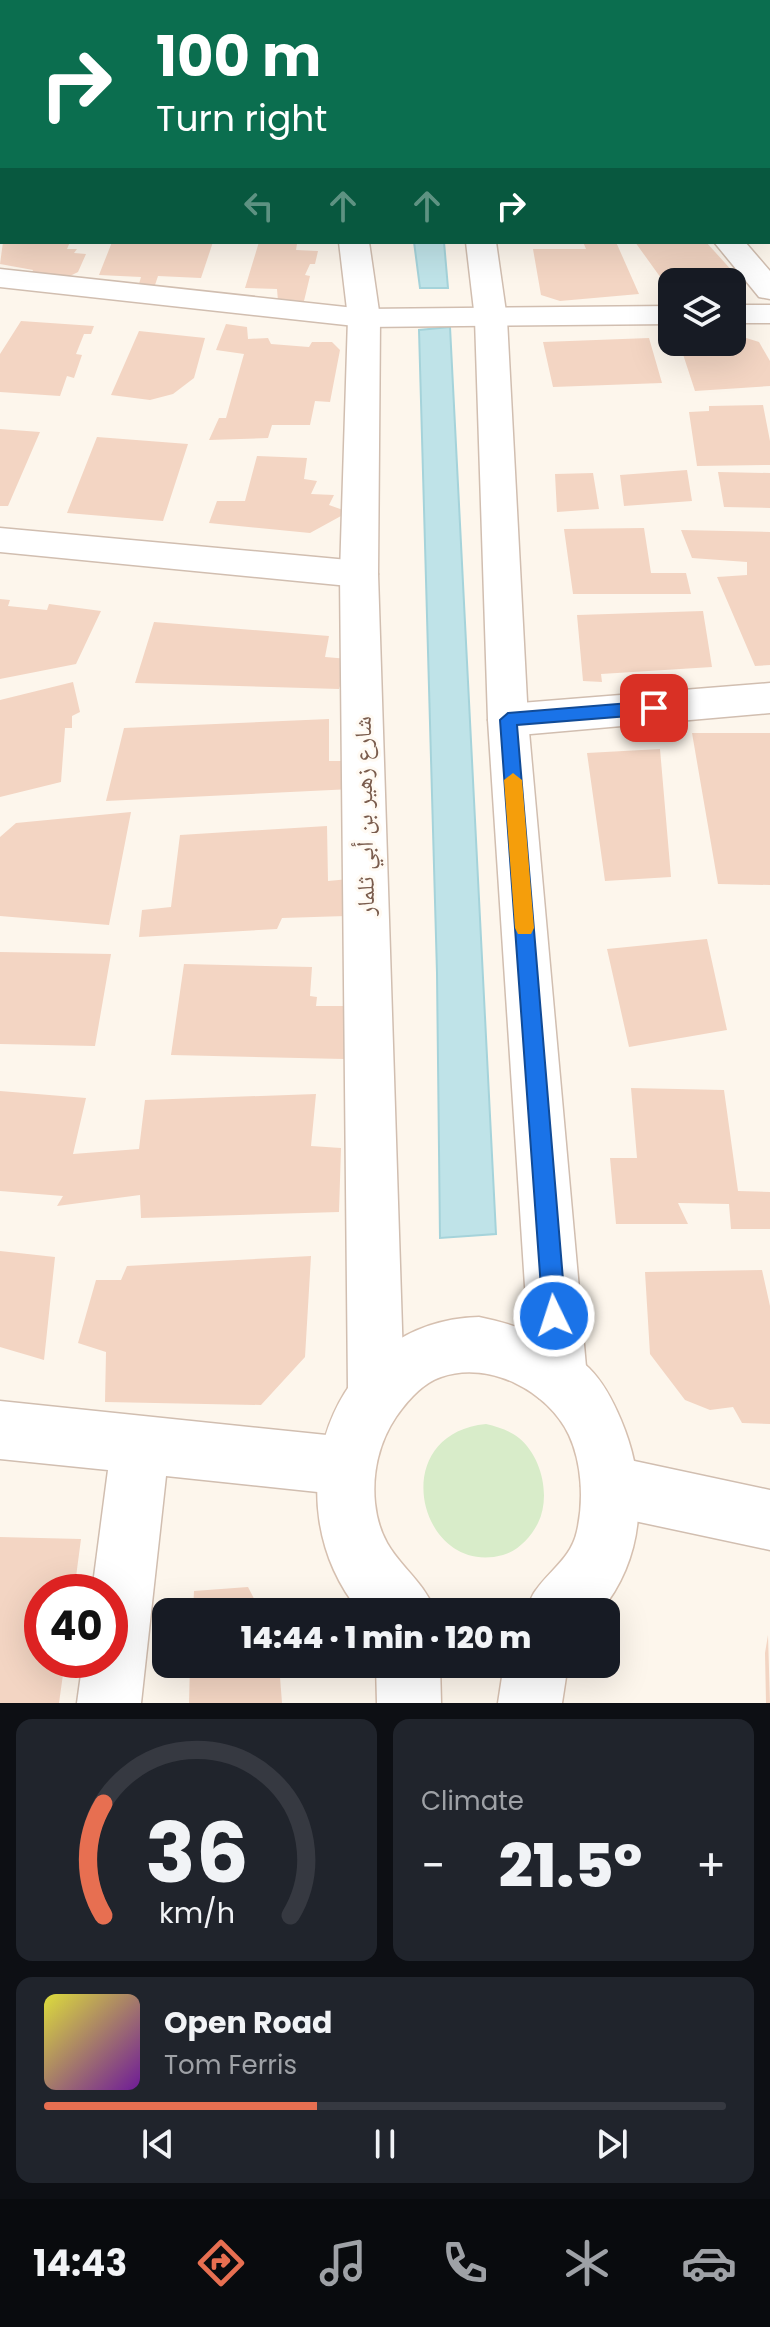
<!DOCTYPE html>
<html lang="en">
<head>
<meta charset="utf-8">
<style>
  :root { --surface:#171b24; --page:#20242c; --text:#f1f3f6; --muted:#9ea1a6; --line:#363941; --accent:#e76f51 }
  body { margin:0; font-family:Poppins,"Noto Naskh Arabic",sans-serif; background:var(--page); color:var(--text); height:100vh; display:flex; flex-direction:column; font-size:30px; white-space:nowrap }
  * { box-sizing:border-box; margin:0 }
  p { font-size:26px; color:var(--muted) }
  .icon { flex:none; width:44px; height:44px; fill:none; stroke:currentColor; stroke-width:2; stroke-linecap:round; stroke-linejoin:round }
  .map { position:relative; height:1703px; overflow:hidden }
  .sheet { display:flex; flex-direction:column; gap:16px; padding:16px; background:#0d0f14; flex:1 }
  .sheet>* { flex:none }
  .top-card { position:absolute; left:0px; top:0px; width:770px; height:244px; box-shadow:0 8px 32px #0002; background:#0b6e4f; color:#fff; overflow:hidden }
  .buttons { position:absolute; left:658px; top:268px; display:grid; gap:16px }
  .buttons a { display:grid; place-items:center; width:88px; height:88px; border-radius:16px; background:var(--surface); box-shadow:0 8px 32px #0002; font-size:40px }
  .speed { position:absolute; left:24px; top:1574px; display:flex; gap:16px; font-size:40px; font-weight:700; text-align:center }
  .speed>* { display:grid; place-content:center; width:104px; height:104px; border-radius:50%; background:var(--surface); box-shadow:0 8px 32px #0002; line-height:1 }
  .speed .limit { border:12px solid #d22; background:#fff; color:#111 }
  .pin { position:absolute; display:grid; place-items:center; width:68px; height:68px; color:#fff; margin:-34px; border-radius:16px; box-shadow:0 4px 12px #0006 }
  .me { position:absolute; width:88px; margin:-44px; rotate:356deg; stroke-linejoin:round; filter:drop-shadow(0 0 6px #0008) }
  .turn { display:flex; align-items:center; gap:28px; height:168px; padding:0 24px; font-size:36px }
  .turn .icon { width:104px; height:104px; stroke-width:2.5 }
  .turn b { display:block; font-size:56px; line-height:68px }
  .lanes { display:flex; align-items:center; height:76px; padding:0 24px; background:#0003; justify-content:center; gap:40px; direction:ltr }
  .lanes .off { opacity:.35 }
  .big { font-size:60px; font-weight:800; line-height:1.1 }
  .sheet .widget { flex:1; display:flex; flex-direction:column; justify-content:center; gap:12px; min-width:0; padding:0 28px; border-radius:16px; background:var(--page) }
  .sheet .dial { align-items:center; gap:0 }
  .dial svg { height:208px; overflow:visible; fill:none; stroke:var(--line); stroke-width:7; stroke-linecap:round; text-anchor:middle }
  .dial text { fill:var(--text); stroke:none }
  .song { display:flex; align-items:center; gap:24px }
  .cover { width:96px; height:96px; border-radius:12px; background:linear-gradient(135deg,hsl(60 70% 55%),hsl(280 70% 35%)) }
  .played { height:8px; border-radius:4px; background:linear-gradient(90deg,var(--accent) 40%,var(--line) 40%) }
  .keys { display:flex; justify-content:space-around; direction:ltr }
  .heat { display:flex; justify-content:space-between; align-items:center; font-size:44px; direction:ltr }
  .sheet .tiles { flex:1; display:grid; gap:16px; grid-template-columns:1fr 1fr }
  .widget:last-child { grid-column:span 2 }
  .trip { position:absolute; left:152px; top:1598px; width:468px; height:80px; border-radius:16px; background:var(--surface); box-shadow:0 8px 32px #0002; font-weight:800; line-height:80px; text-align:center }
  .menu { display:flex; height:128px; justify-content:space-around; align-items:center; background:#090b0e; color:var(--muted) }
  .menu .icon { width:56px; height:56px }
  .menu .current { color:var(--accent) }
  .menu b { font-size:36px; color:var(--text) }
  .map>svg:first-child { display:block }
  .green { fill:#d8ecc9 }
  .water { fill:#bfe3e8; stroke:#a5d3da; stroke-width:2 }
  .building { fill:#f3d5c3 }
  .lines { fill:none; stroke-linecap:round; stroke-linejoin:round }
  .minor-casing { stroke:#d1beb0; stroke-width:3 }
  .tertiary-casing { stroke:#d1beb0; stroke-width:3 }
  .secondary-casing { stroke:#d6c0b0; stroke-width:3 }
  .minor { fill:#fff; fill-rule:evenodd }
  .tertiary { fill:#fff; fill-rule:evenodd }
  .secondary { fill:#fff; fill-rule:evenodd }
  .route { fill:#1a73e8; stroke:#114b97; stroke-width:2 }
  .slow { fill:#f59e0b }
  .labels { text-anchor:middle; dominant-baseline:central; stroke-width:6; stroke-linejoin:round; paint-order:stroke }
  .street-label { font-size:24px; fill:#7a5c4d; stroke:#fffaf3 }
</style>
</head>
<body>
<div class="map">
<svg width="770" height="1703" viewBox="0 0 770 1703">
  <rect width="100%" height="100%" fill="#fdf6ec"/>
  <path class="green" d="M 486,1424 C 498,1427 509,1430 519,1438 C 542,1457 551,1497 538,1523 C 531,1537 518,1551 503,1555 C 419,1578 384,1434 486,1424 Z"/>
  <path class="water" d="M 414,242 L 444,242 L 448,288 L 420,288 Z
    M 450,327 L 496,1234 L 440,1238 L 437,973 L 419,330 Z"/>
  <path class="building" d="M 3,242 L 70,242 L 67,249 L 77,249 L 74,253 L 86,254 L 78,272 L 66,278 L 31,274 L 33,270 L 0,264 Z
    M 112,242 L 213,242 L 201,278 L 158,276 L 155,285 L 139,284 L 141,277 L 99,275 Z
    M 259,242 L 297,244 L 296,250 L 318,251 L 315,264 L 310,264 L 305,275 L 310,276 L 304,301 L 278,301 L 277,289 L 245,288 Z
    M 583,242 L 616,242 L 639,294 L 560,301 L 541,295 L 533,249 L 586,249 Z
    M 635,242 L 706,242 L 744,284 L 743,290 L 732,293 L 732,282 L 672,282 L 672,296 L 665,294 L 662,290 L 666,285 Z
    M 21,321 L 94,326 L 91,334 L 84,334 L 76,354 L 82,355 L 74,378 L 67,376 L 60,396 L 0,392 L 0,354 Z
    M 226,324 L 247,327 L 248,339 L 268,338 L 271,344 L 309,347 L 312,342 L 332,342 L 340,350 L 330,402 L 315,401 L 310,425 L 272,425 L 268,438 L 209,440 L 219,418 L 226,418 L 244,354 L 216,350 Z
    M 139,331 L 205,338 L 194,378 L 173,394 L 150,400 L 111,395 Z
    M 740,336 L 759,342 L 770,361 L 770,386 L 695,391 L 679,342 L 732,342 L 732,337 Z
    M 649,338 L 662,383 L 553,387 L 543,342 Z
    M 763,405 L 770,441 L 770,465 L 697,466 L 689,412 L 709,411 L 709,406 Z
    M 0,429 L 40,432 L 8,506 L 0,506 Z
    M 97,437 L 188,444 L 163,521 L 67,513 Z
    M 257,456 L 307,458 L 304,479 L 317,481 L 311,494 L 334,495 L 329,505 L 343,510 L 341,516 L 310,533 L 209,523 L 217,501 L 245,501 Z
    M 687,470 L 692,501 L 624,506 L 620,475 Z
    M 718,472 L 770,473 L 770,508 L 724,507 Z
    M 593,473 L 599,509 L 557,512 L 555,474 Z
    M 644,528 L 651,573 L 686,573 L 691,594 L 573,594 L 564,529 Z
    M 681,530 L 770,532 L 770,665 L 755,666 L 717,577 L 747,575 L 747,562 L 692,558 Z
    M 0,599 L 10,600 L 8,606 L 47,610 L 49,604 L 101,611 L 76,664 L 0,679 Z
    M 703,611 L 712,667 L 601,674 L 602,682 L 583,681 L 577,615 Z
    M 154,622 L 329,636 L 325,657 L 349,659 L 339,689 L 135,683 Z
    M 73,682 L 80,712 L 72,716 L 72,728 L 65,728 L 61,782 L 0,797 L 0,700 Z
    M 329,719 L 329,761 L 347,761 L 352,789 L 106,801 L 124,728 Z
    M 692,733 L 770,733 L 770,885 L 718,884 Z
    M 660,749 L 671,877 L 605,881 L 587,753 Z
    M 131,812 L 109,925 L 0,916 L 0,837 L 16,823 Z
    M 327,826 L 328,881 L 349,879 L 346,916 L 282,918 L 277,929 L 139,937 L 142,910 L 171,907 L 180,835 Z
    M 707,939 L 727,1030 L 629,1047 L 607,949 Z
    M 0,952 L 111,954 L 95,1046 L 0,1044 Z
    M 184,964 L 312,967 L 310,996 L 317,997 L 316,1006 L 347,1006 L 344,1059 L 171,1055 Z
    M 631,1088 L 724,1090 L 738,1191 L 770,1192 L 770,1229 L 731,1229 L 729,1204 L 678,1203 L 688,1224 L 616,1224 L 610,1158 L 637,1158 Z
    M 0,1091 L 86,1098 L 73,1154 L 139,1149 L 145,1100 L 316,1094 L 311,1146 L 341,1148 L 339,1212 L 141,1218 L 140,1195 L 57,1206 L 63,1196 L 0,1191 Z
    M 0,1251 L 55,1257 L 44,1360 L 0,1347 Z
    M 311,1256 L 305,1357 L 261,1405 L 105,1402 L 106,1352 L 78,1343 L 96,1280 L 121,1280 L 127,1266 Z
    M 762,1270 L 770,1306 L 770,1424 L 742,1423 L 733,1407 L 710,1410 L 685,1400 L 650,1354 L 645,1272 Z
    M 0,1537 L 81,1539 L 74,1592 L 42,1592 L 42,1660 L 65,1660 L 59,1703 L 0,1703 Z
    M 248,1587 L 261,1612 L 193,1612 L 194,1591 Z
    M 768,1635 L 770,1703 L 766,1703 L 765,1653 Z
    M 190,1664 L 279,1664 L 282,1703 L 189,1703 Z"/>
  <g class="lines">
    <g class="minor-casing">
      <path id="minor" d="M 513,0 L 538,0 L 539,2 L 514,2 Z
        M 714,242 L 745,242 L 770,271 L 770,299 L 759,297 Z
        M 0,269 L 364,309 L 672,306 L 672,324 L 364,327 L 0,287 Z
        M 732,305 L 770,305 L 770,323 L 732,323 Z
        M 0,528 L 359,561 L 372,565 L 378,574 L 372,583 L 359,587 L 0,552 Z
        M 770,683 L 770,713 L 508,736 L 494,731 L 488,720 L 494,709 L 508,704 Z
        M 0,1401 L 346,1437 L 367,1445 L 375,1466 L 367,1487 L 346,1495 L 166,1476 L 141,1703 L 77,1703 L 83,1660 L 110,1660 L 110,1592 L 92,1592 L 108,1470 L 0,1459 Z
        M 611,1456 L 770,1490 L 770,1550 L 611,1516 L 590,1507 L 581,1486 L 590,1465 Z"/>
    </g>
    <g class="tertiary-casing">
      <path id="tertiary" d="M 100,0 L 125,0 L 99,2 Z
        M 170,0 L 194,0 L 194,2 L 170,2 Z
        M 258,0 L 282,0 L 283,2 L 259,2 Z
        M 2,79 L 2,96 L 0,97 L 0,80 Z
        M 339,242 L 369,242 L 380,318 L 378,574 L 404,1391 L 396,1411 L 376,1419 L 356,1411 L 348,1391 L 340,574 L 348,318 Z
        M 466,242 L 496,242 L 507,319 L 528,720 L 587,1378 L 579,1398 L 559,1406 L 539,1398 L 531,1378 L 488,720 L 475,319 Z"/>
    </g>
    <g class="secondary-casing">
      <path id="secondary" d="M 540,0 L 572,0 L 573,2 L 541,2 Z
        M 768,43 L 770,43 L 770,59 L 768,59 Z
        M 479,1317 C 518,1325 559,1339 589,1368 C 604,1383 613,1401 621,1420 C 648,1484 646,1556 600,1612 L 526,1612 C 529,1605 531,1596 536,1590 C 551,1569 571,1558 577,1531 C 584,1501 582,1463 569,1435 C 548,1391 489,1360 441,1377 C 423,1383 407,1401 396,1417 C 379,1442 372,1473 375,1503 C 381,1560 417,1567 436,1612 L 360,1612 C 270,1503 328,1321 479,1317 Z
        M 376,1664 L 440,1664 L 441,1703 L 377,1703 Z
        M 504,1664 L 568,1664 L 562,1703 L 498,1703 Z"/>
    </g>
    <use href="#minor" class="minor"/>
    <use href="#tertiary" class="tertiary"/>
    <use href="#secondary" class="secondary"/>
  </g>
  <path class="route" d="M 654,701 L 662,708 L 654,714 L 517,725 L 566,1316 L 562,1324 L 554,1327 L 546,1324 L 543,1316 L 500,720 L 508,713 Z"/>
  <path class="slow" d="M 513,773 L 522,780 L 534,928 L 531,934 L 518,934 L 515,928 L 504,780 Z"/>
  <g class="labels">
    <g class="street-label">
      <text transform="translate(364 816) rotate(-91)">شارع زهير بن أبي ثلمار</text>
    </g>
  </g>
</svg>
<div class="buttons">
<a><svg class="icon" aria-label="layers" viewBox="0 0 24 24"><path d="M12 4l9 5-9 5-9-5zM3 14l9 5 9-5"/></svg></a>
</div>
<div class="speed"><div class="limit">40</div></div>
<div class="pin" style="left:654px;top:708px;background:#d93025"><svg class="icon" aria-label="arrive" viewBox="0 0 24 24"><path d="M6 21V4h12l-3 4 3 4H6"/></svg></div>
<svg class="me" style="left:554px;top:1316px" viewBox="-20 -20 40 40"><circle r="17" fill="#1a73e8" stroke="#fff" stroke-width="3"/><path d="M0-11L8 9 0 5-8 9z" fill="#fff"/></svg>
<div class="trip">14:44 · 1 min · 120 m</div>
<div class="top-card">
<div class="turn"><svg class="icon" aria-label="right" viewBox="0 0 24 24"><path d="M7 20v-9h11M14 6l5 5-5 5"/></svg><div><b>100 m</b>Turn right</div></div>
<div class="lanes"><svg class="icon off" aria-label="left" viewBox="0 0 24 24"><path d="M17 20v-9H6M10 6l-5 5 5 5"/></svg><svg class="icon off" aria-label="ahead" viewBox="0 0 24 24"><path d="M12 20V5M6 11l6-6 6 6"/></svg><svg class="icon off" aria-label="ahead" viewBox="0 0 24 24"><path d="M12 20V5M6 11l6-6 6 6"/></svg><svg class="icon" aria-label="right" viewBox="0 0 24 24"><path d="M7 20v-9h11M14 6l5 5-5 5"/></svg></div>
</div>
</div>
<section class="sheet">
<div class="tiles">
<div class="widget dial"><svg viewBox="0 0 100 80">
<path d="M14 69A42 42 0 1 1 86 69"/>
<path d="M14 69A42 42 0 0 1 14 26" stroke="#e76f51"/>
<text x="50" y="56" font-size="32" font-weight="700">36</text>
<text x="50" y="72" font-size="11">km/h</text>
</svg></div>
<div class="widget"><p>Climate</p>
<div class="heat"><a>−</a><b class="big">21.5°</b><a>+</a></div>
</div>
<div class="widget">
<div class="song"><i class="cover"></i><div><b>Open Road</b><p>Tom Ferris</p></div></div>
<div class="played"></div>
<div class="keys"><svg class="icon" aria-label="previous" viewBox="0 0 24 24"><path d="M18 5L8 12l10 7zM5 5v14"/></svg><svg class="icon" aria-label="pause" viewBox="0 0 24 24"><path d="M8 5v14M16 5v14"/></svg><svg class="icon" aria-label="next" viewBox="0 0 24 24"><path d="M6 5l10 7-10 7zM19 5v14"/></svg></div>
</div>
</div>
</section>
<nav class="menu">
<b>14:43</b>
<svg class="icon current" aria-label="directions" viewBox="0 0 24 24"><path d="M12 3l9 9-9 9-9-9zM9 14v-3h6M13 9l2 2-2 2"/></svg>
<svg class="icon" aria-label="music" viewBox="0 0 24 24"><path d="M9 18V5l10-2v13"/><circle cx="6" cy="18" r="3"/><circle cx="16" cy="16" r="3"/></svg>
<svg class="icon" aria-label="phone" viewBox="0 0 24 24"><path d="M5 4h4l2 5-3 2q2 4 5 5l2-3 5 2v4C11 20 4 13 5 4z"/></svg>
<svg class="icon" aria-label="climate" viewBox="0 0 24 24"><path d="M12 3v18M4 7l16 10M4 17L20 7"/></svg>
<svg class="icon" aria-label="car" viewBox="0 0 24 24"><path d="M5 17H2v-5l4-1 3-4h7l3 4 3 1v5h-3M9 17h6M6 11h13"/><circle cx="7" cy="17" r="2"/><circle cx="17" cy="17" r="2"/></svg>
</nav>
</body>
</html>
